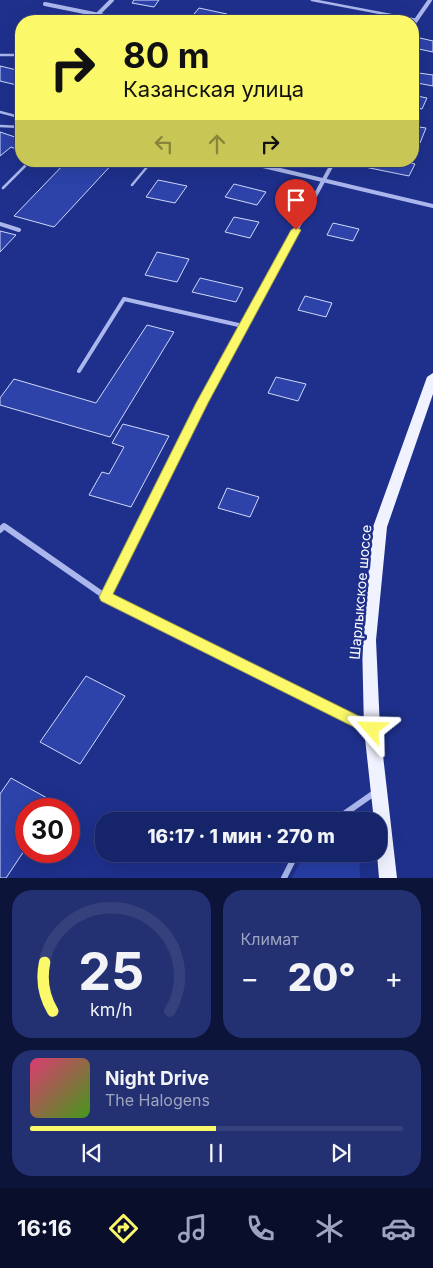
<!DOCTYPE html>
<html lang="ru">
<head>
<meta charset="utf-8">
<style>
  :root { --surface:#162469; --page:#233071; --text:#f1f3f6; --muted:#9ea4c0; --line:#35417d; --accent:#fbf86a }
  body { margin:0; font-family:Inter,sans-serif; background:var(--page); color:var(--text); height:100vh; display:flex; flex-direction:column; font-size:19px; white-space:nowrap }
  * { box-sizing:border-box; margin:0 }
  p { font-size:16px; color:var(--muted) }
  .icon { flex:none; width:28px; height:28px; fill:none; stroke:currentColor; stroke-width:2; stroke-linecap:round; stroke-linejoin:round }
  .map { position:relative; height:878px; overflow:hidden }
  .sheet { display:flex; flex-direction:column; gap:12px; padding:12px; background:#0c143a; flex:1 }
  .sheet>* { flex:none }
  .guide { position:absolute; left:15px; top:15px; width:404px; height:152px; border-radius:20px; box-shadow:0 5px 20px #0002,0 0 0 1px var(--line); background:#fbf86a; color:#111; overflow:hidden }
  .speed { position:absolute; left:15px; top:798px; display:flex; gap:10px; font-size:25px; font-weight:700; text-align:center }
  .speed>* { display:grid; place-content:center; width:65px; height:65px; border-radius:50%; background:var(--surface); box-shadow:0 5px 20px #0002,0 0 0 1px var(--line); line-height:1 }
  .speed .limit { border:8px solid #d22; background:#fff; color:#111 }
  .pin { position:absolute; display:grid; place-items:center; width:42px; height:42px; color:#fff; margin:-51px -21px; border-radius:50% 50% 50% 0; rotate:-45deg; box-shadow:0 0 5px #0007 }
  .pin .icon { rotate:45deg }
  .me { position:absolute; width:55px; margin:-28px; rotate:295deg; stroke-linejoin:round; filter:drop-shadow(0 0 4px #0008) }
  .turn { display:flex; align-items:center; gap:18px; height:105px; padding:0 25px; font-size:22px }
  .turn .icon { width:65px; height:65px; stroke-width:2.5 }
  .turn b { display:block; font-size:35px; line-height:42px }
  .lanes { display:flex; align-items:center; height:48px; padding:0 25px; background:#0003; justify-content:center; gap:25px; direction:ltr }
  .lanes .off { opacity:.35 }
  .big { font-size:38px; font-weight:800; line-height:1.1 }
  .sheet .card { flex:1; display:flex; flex-direction:column; justify-content:center; gap:8px; min-width:0; padding:0 18px; border-radius:20px; background:var(--page) }
  .sheet .dial { align-items:center; gap:0 }
  .dial svg { height:130px; overflow:visible; fill:none; stroke:var(--line); stroke-width:7; stroke-linecap:round; text-anchor:middle }
  .dial text { fill:var(--text); stroke:none }
  .song { display:flex; align-items:center; gap:15px }
  .cover { width:60px; height:60px; border-radius:8px; background:linear-gradient(135deg,hsl(340 70% 55%),hsl(100 70% 35%)) }
  .played { height:5px; border-radius:2px; background:linear-gradient(90deg,var(--accent) 50%,var(--line) 50%) }
  .keys { display:flex; justify-content:space-around; direction:ltr }
  .heat { display:flex; justify-content:space-between; align-items:center; font-size:28px; direction:ltr }
  .sheet .tiles { flex:1; display:grid; gap:12px; grid-template-columns:1fr 1fr }
  .card:last-child { grid-column:span 2 }
  .trip { position:absolute; left:95px; top:812px; width:292px; height:50px; border-radius:20px; background:var(--surface); box-shadow:0 5px 20px #0002,0 0 0 1px var(--line); font-weight:800; line-height:50px; text-align:center }
  .tab-bar { display:flex; height:80px; justify-content:space-around; align-items:center; background:#090e2a; color:var(--muted) }
  .tab-bar .icon { width:35px; height:35px }
  .tab-bar .on { color:var(--accent) }
  .tab-bar b { font-size:22px; color:var(--text) }
  .map>svg:first-child { display:block }
  .green { fill:#273ea5 }
  .building { fill:#2d43aa; stroke:#d0d8f9 }
  .lines { fill:none; stroke-linecap:round; stroke-linejoin:round }
  .lane-far1 { stroke:#abb7ec; stroke-width:2.5 }
  .lane { stroke:#abb7ec; stroke-width:4 }
  .street-far2 { stroke:#abb7ec; stroke-width:4 }
  .street-far1 { stroke:#abb7ec; stroke-width:4.5 }
  .street { stroke:#abb7ec; stroke-width:6 }
  .primary { fill:#f0f2ff; fill-rule:evenodd }
  .route { fill:#fbf86a; stroke:#a3a145 }
  .labels { text-anchor:middle; dominant-baseline:central; stroke-width:5; stroke-linejoin:round; paint-order:stroke }
  .street-label { font-size:14px; fill:#fff; stroke:#1e308c }
</style>
</head>
<body>
<div class="map">
<svg width="433" height="878" viewBox="0 0 433 878">
  <rect width="100%" height="100%" fill="#1e308c"/>
  <path class="green" d="M 305,854 L 359,854 L 360,878 L 292,878 Z"/>
  <path class="building" d="M 134,0 L 159,0 L 154,7 L 132,3 Z
    M 199,8 L 227,14 L 223,18 L 229,19 L 227,21 L 190,19 Z
    M 242,16 L 266,21 L 231,21 L 238,21 Z
    M 420,38 L 433,41 L 433,52 L 414,48 Z
    M 0,66 L 21,71 L 21,86 L 0,81 Z
    M 412,72 L 433,75 L 433,86 L 412,82 Z
    M 412,95 L 427,98 L 422,109 L 412,107 Z
    M 412,126 L 426,128 L 420,143 L 412,141 Z
    M 0,132 L 21,139 L 21,151 L 11,147 L 0,156 Z
    M 67,161 L 115,161 L 54,227 L 14,216 Z
    M 357,161 L 401,161 L 415,164 L 409,176 L 355,165 Z
    M 158,180 L 187,186 L 175,203 L 146,197 Z
    M 234,184 L 266,192 L 257,205 L 225,197 Z
    M 234,217 L 259,222 L 250,238 L 225,232 Z
    M 333,223 L 359,229 L 353,241 L 327,235 Z
    M 0,231 L 16,235 L 0,252 Z
    M 157,252 L 189,259 L 177,282 L 145,275 Z
    M 200,278 L 243,288 L 236,302 L 192,292 Z
    M 305,296 L 332,303 L 326,317 L 298,310 Z
    M 147,325 L 174,332 L 110,437 L 0,405 L 0,398 L 14,379 L 96,403 Z
    M 276,377 L 306,384 L 298,401 L 268,393 Z
    M 123,424 L 169,436 L 131,507 L 89,495 L 102,472 L 109,474 L 124,447 L 112,443 Z
    M 227,488 L 259,497 L 250,517 L 218,508 Z
    M 86,676 L 125,696 L 80,764 L 40,742 Z
    M 11,778 L 56,803 L 52,809 L 26,809 L 26,848 L 6,878 L 0,878 L 0,794 Z"/>
  <g class="lines">
    <path class="lane-far1" d="M 312,0 L 417,20
      M 0,55 L 21,55
      M 0,112 L 19,117 L 21,123
      M 0,126 L 21,127
      M 132,185 L 152,161
      M 3,188 L 30,161"/>
    <path class="lane" d="M 0,224 L 19,230
      M 79,371 L 124,299 L 243,326"/>
    <path class="street-far2" d="M 45,4 L 129,21
      M 98,14 L 112,0
      M 412,26 L 430,0
      M 242,161 L 433,206
      M 302,220 L 334,161"/>
    <path class="street-far1" d="M 151,506 L 202,403 L 302,219"/>
    <path class="street" d="M 0,530 L 4,526 L 106,597 L 369,728
      M 106,597 L 152,505
      M 334,821 L 377,791
      M 284,878 L 296,854"/>
    <path class="primary" d="M 433,373 L 433,394 L 387,527 L 376,640 L 380,729 L 397,878 L 379,878 L 377,854 L 379,854 L 379,821 L 374,821 L 364,729 L 362,640 L 373,527 L 427,377 Z"/>
  </g>
  <path class="route" d="M 296,227 L 301,230 L 208,403 L 113,594 L 377,725 L 379,729 L 377,734 L 372,736 L 101,601 L 99,597 L 196,403 L 291,230 Z"/>
  <g class="labels">
    <g class="street-label">
      <text transform="translate(360 592) rotate(-85)">Шарлыкское шоссе</text>
    </g>
  </g>
</svg>
<div class="speed"><div class="limit">30</div></div>
<div class="pin" style="left:296px;top:230px;background:#d93025"><svg class="icon" aria-label="arrive" viewBox="0 0 24 24"><path d="M6 21V4h12l-3 4 3 4H6"/></svg></div>
<svg class="me" style="left:372px;top:729px" viewBox="-20 -20 40 40"><path d="M0-17L14 15 0 8-14 15z" fill="#fbf86a" stroke="#fff" stroke-width="4"/></svg>
<div class="trip">16:17 · 1 мин · 270 m</div>
<div class="guide">
<div class="turn"><svg class="icon" aria-label="right" viewBox="0 0 24 24"><path d="M7 20v-9h11M14 6l5 5-5 5"/></svg><div><b>80 m</b>Казанская улица</div></div>
<div class="lanes"><svg class="icon off" aria-label="left" viewBox="0 0 24 24"><path d="M17 20v-9H6M10 6l-5 5 5 5"/></svg><svg class="icon off" aria-label="ahead" viewBox="0 0 24 24"><path d="M12 20V5M6 11l6-6 6 6"/></svg><svg class="icon" aria-label="right" viewBox="0 0 24 24"><path d="M7 20v-9h11M14 6l5 5-5 5"/></svg></div>
</div>
</div>
<section class="sheet">
<div class="tiles">
<div class="card dial"><svg viewBox="0 0 100 80">
<path d="M14 69A42 42 0 1 1 86 69"/>
<path d="M14 69A42 42 0 0 1 9 39" stroke="#fbf86a"/>
<text x="50" y="56" font-size="32" font-weight="700">25</text>
<text x="50" y="72" font-size="11">km/h</text>
</svg></div>
<div class="card"><p>Климат</p>
<div class="heat"><a>−</a><b class="big">20°</b><a>+</a></div>
</div>
<div class="card">
<div class="song"><i class="cover"></i><div><b>Night Drive</b><p>The Halogens</p></div></div>
<div class="played"></div>
<div class="keys"><svg class="icon" aria-label="previous" viewBox="0 0 24 24"><path d="M18 5L8 12l10 7zM5 5v14"/></svg><svg class="icon" aria-label="pause" viewBox="0 0 24 24"><path d="M8 5v14M16 5v14"/></svg><svg class="icon" aria-label="next" viewBox="0 0 24 24"><path d="M6 5l10 7-10 7zM19 5v14"/></svg></div>
</div>
</div>
</section>
<nav class="tab-bar">
<b>16:16</b>
<svg class="icon on" aria-label="directions" viewBox="0 0 24 24"><path d="M12 3l9 9-9 9-9-9zM9 14v-3h6M13 9l2 2-2 2"/></svg>
<svg class="icon" aria-label="music" viewBox="0 0 24 24"><path d="M9 18V5l10-2v13"/><circle cx="6" cy="18" r="3"/><circle cx="16" cy="16" r="3"/></svg>
<svg class="icon" aria-label="phone" viewBox="0 0 24 24"><path d="M5 4h4l2 5-3 2q2 4 5 5l2-3 5 2v4C11 20 4 13 5 4z"/></svg>
<svg class="icon" aria-label="climate" viewBox="0 0 24 24"><path d="M12 3v18M4 7l16 10M4 17L20 7"/></svg>
<svg class="icon" aria-label="car" viewBox="0 0 24 24"><path d="M5 17H2v-5l4-1 3-4h7l3 4 3 1v5h-3M9 17h6M6 11h13"/><circle cx="7" cy="17" r="2"/><circle cx="17" cy="17" r="2"/></svg>
</nav>
</body>
</html>
